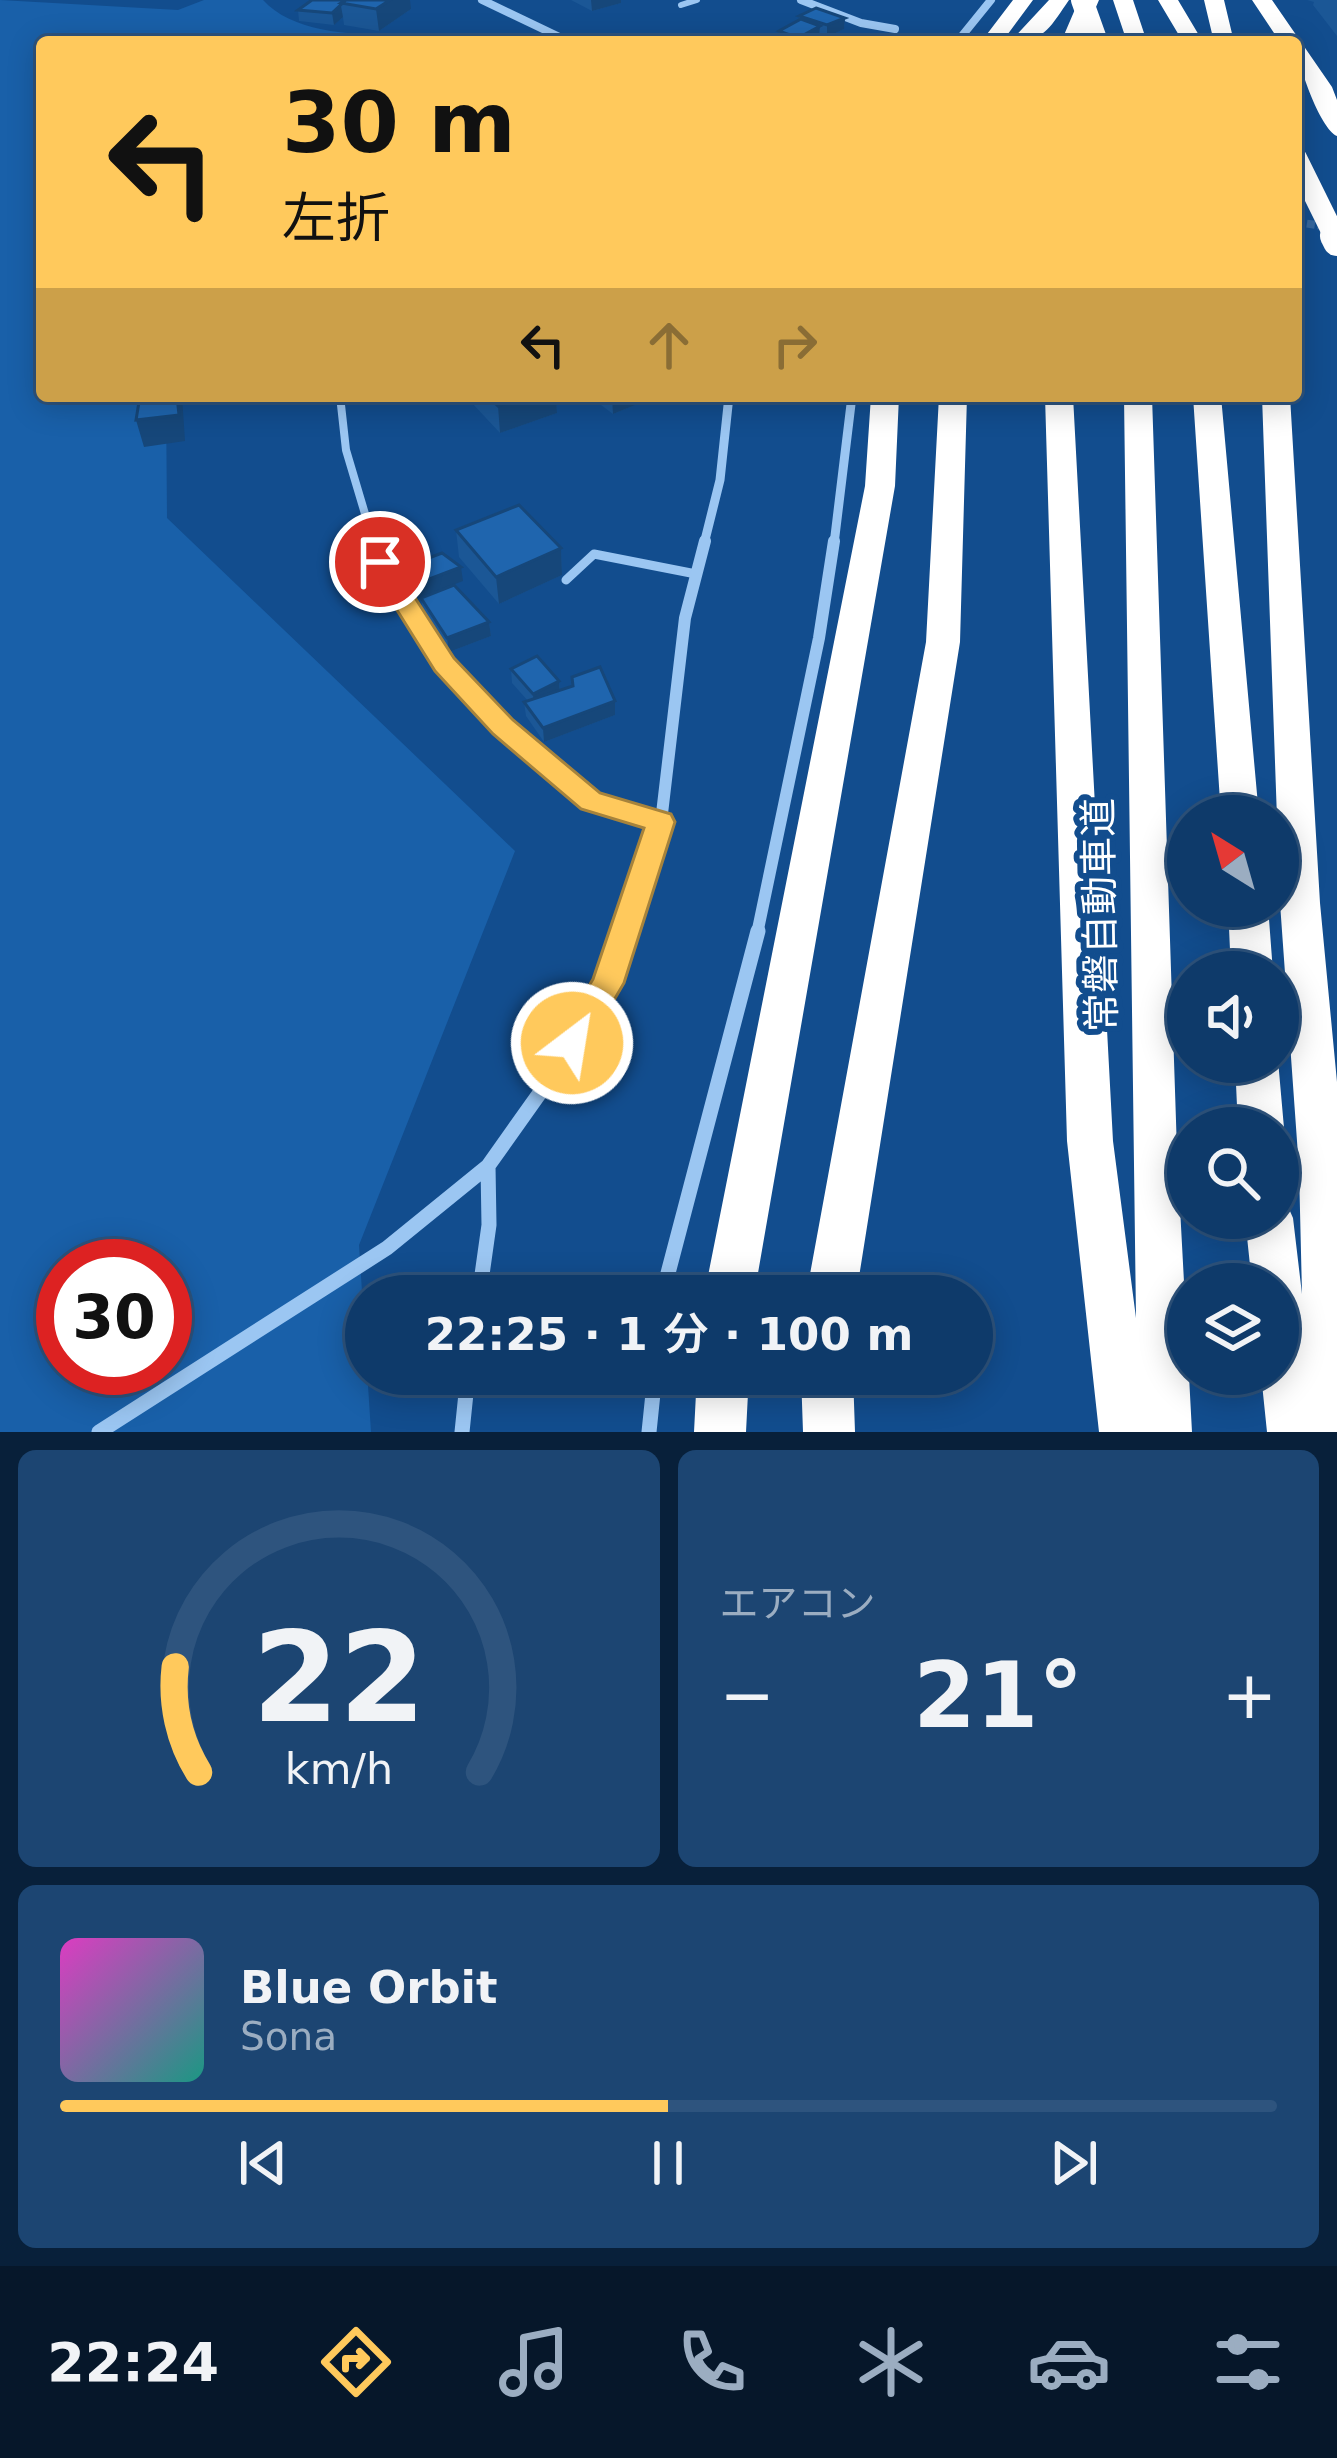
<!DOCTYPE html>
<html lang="ja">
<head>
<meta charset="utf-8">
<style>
  :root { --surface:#0e3a6a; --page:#1c4572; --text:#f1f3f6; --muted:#9badc1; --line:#2e547e; --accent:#ffc95c }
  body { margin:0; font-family:"DejaVu Sans","Noto Sans JP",sans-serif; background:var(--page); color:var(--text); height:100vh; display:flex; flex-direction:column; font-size:45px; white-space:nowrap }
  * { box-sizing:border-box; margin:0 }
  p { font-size:39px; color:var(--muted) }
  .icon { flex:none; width:66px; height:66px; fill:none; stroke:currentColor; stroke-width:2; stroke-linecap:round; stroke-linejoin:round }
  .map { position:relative; height:1432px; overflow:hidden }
  .panel { display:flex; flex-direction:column; gap:18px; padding:18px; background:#08203a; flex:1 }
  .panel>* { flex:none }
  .banner { position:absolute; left:36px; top:36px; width:1266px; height:366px; border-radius:12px; box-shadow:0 6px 30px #0003,0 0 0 3px var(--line); background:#ffc95c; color:#111; overflow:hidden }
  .needle { width:78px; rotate:323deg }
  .buttons { position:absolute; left:1167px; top:795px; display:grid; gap:24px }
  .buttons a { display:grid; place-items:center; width:132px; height:132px; border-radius:50%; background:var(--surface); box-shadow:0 6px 30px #0003,0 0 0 3px var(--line); font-size:60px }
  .speed { position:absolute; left:36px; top:1239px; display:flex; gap:24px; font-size:60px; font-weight:700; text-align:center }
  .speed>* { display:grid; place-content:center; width:156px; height:156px; border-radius:50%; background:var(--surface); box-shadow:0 6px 30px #0003,0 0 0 3px var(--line); line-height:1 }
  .speed .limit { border:18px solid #d22; background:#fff; color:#111 }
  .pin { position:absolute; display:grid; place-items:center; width:102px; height:102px; color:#fff; margin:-51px; border:6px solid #fff; border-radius:50%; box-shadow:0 3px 12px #0007 }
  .me { position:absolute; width:132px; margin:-66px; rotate:31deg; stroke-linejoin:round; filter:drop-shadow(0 0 9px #0008) }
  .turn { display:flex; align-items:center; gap:42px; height:252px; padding:0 48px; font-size:54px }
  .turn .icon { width:156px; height:156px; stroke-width:2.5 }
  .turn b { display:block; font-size:84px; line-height:102px }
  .lanes { display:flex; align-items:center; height:114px; padding:0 48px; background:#0003; justify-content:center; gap:60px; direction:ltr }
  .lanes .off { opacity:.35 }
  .big { font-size:90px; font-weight:600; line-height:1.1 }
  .panel .card { flex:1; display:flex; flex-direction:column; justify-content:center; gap:18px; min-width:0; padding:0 42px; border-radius:18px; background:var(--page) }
  .panel .dial { align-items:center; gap:0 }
  .dial svg { height:312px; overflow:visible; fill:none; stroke:var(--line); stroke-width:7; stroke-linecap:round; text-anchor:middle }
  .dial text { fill:var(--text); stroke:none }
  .song { display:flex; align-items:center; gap:36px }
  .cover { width:144px; height:144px; border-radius:18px; background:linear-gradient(135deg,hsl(310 70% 55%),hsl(170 70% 35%)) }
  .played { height:12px; border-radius:6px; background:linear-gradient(90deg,var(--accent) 50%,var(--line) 50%) }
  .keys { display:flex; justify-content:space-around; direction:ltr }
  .heat { display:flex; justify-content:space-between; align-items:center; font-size:66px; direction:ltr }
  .panel .tiles { flex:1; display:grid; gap:18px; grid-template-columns:1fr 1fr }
  .card:last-child { grid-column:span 2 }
  .trip { position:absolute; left:345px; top:1275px; width:648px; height:120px; border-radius:60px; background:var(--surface); box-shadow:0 6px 30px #0003,0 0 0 3px var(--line); font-weight:600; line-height:120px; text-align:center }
  .menu { display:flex; height:192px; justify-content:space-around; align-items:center; background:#06172a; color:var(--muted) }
  .menu .icon { width:84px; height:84px }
  .menu .active { color:var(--accent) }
  .menu b { font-size:54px; color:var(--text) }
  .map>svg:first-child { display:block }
  .green { fill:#1960a9; fill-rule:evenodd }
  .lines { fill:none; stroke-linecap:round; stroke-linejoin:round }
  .street-tunnel { stroke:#36689f; stroke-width:8; stroke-dasharray:8 3; stroke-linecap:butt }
  .lane-far2 { stroke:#9bc6f2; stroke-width:6 }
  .lane-far1 { stroke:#9bc6f2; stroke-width:8 }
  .lane { stroke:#9bc6f2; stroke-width:9 }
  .street-far3 { stroke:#9bc6f2; stroke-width:8 }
  .street-far2 { stroke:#9bc6f2; stroke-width:9 }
  .street-far1 { stroke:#9bc6f2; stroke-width:12 }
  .street { stroke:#9bc6f2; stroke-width:15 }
  .highway { fill:#fff; fill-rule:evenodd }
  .highway-bridge-far1 { stroke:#fff; stroke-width:22 }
  .highway-bridge { stroke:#fff; stroke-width:28 }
  .wall { fill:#1b5796 }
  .shaded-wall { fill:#16477a }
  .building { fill:#1f65ae; stroke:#16477a; stroke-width:3 }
  .route { fill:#ffc95c; stroke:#a6833c; stroke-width:3 }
  .labels { text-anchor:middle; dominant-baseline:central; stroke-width:12; stroke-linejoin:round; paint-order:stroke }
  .street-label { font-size:39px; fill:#fff; stroke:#124d8e }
</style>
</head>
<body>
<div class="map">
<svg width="1337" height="1432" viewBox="0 0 1337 1432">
  <rect width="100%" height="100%" fill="#124d8e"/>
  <path class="green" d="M 0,0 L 178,10 L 204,0 L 263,0 C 317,60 472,20 542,42 L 42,42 L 42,396 L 166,396 L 167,518 L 515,851 L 359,1245 L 371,1432 L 0,1432 ZM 63,1266 L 165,1266 L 165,1368 L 63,1368 Z"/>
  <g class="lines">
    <path class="street-tunnel" d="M 1296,222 L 1330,227"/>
    <path class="lane-far2" d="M 681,5 L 697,0"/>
    <path class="lane-far1" d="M 340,396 L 346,450 L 374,544"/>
    <path class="lane" d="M 373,541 L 427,638 L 495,718 L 584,796 L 607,808 L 661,822
      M 566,580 L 594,554 L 696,574"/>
    <path class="street-far3" d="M 482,0 L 570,42
      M 801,0 L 861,23 L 895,29
      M 957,42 L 991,0"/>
    <path class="street-far2" d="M 704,544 L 720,480 L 729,396
      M 834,544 L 852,396"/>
    <path class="street-far1" d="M 624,934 L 661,822 L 685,618 L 705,541
      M 757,934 L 819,638 L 834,541"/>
    <path class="street" d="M 479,1296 L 489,1225 L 488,1166
      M 662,1296 L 758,931
      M 99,1432 L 387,1248 L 488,1166 L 554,1073 L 608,983 L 625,931
      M 462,1432 L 468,1374
      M 649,1432 L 655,1374"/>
    <path class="highway" d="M 1013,0 L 1033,0 L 1002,42 L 981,42 Z
      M 1049,0 L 1069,0 C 1050,27 1045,42 1010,42 Z
      M 1079,0 L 1099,0 L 1081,42 L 1061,42 Z
      M 1113,0 L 1133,0 L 1147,42 L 1127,42 Z
      M 1158,0 L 1178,0 L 1203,42 L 1183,42 Z
      M 1204,0 L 1224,0 L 1234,42 L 1214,42 Z
      M 1252,0 L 1272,0 L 1332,87 L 1337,100 L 1337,136 C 1320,129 1296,61 1296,42 L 1280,42 Z
      M 871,396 L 899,396 L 895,486 L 754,1296 L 704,1296 L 865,486 Z
      M 939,396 L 967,396 L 960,642 L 856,1296 L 806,1296 L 926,642 Z
      M 1045,396 L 1073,396 L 1113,1141 L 1136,1318 L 1124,396 L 1152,396 L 1177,1151 L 1192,1432 L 1099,1432 L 1067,1141 Z
      M 1193,396 L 1221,396 L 1259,816 L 1221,816 Z
      M 1262,396 L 1290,396 L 1320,903 L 1337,1082 L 1337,1432 L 1267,1432 L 1261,1374 L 1278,1374 L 1278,1284 L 1252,1284 L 1245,1218 L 1278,1218 L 1278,1199 L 1286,1202 L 1293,1218 L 1302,1294 L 1299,1169 L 1280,903 Z
      M 1228,906 L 1268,906 L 1273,972 L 1231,972 Z
      M 1278,1060 L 1284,1128 L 1278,1140 L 1278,1128 L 1238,1128 L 1235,1062 Z
      M 697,1374 L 749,1374 L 746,1432 L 694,1432 Z
      M 801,1374 L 853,1374 L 855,1432 L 803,1432 Z"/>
    <path class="highway-bridge-far1" d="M 1082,0 L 1097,42
      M 1296,158 L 1336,239"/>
    <path class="highway-bridge" d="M 1334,236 L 1337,242"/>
  </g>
  <path class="wall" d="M 312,0 L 411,9 L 379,31 L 344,25 L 343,17 L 334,25 L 299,21 L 298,10 Z
    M 571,0 L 621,0 L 621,3 L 592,11 Z
    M 1307,0 L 1337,0 L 1337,36 L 1313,5 L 1314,2 Z
    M 799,16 L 845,18 L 844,29 L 827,37 L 819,34 L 819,37 L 811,42 L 760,42 L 779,36 L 779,31 L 799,20 Z
    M 470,396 L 556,396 L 557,413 L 500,433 L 471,402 Z
    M 589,396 L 657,396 L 613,414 Z
    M 456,530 L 561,548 L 562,575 L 499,604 L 459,557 Z
    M 421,598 L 489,622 L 491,636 L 449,652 L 423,612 Z
    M 511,669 L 559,681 L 560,690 L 615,701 L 615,715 L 544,742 L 526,716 L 524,702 L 528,701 L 512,683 Z"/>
  <path class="shaded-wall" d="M 390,0 L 410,0 L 411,9 L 379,31 L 376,9 Z
    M 591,0 L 621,0 L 621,3 L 592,11 Z
    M 341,6 L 343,17 L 334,25 L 332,13 Z
    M 845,18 L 844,29 L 827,37 L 827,25 Z
    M 820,26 L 819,37 L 811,42 L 798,42 L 798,38 Z
    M 177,396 L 182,396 L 185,441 L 144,447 L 136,420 Z
    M 192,396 L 248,396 L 194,404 Z
    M 528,396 L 556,396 L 557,413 L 500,433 L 498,406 Z
    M 612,396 L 657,396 L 613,414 Z
    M 561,548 L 562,575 L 499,604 L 496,577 Z
    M 461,567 L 463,581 L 413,600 L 411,586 Z
    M 489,622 L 491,636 L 449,652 L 447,638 Z
    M 559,681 L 560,695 L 534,708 L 533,694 Z
    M 615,701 L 615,715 L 544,742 L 543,728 Z"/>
  <path class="building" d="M 312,0 L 346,0 L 332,13 L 298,10 Z
    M 346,0 L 390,0 L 376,9 L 341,3 Z
    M 816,8 L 845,18 L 827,25 L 799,16 Z
    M 801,19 L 820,26 L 798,38 L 779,31 Z
    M 774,35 L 789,39 L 783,42 L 760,42 Z
    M 140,396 L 177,396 L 179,415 L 136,420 Z
    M 488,396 L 528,396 L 498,406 Z
    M 519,505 L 561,548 L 496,577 L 456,530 Z
    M 442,553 L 461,567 L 411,586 L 405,567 Z
    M 454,585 L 489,622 L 447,638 L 421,598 Z
    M 537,656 L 559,681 L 533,694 L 511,669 Z
    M 600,667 L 615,701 L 543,728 L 524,702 L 573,686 L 572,677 Z"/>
  <path class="route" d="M 380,554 L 388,556 L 454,658 L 513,720 L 600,793 L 671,814 L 675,822 L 624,983 L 583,1053 L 572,1057 L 560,1053 L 555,1043 L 593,979 L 644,828 L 581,809 L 493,734 L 435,671 L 367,562 Z"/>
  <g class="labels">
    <g class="street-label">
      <text transform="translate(1100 915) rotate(-91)">常磐自動車道</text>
    </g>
  </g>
</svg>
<div class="buttons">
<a><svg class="needle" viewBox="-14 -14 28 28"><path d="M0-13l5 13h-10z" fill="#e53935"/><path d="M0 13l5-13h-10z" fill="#9badc1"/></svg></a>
<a><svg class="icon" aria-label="sound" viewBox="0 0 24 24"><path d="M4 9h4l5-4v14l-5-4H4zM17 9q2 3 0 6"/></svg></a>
<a><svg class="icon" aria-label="search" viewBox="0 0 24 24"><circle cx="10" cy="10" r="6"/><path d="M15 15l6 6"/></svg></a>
<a><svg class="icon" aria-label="layers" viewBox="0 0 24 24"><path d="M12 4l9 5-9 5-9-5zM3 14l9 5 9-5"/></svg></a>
</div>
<div class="speed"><div class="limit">30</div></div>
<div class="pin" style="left:380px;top:562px;background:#d93025"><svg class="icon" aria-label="arrive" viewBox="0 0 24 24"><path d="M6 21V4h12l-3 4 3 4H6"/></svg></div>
<svg class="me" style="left:572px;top:1043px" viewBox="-20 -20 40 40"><circle r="17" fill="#ffc95c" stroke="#fff" stroke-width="3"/><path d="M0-11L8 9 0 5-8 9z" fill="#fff"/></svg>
<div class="trip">22:25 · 1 分 · 100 m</div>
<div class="banner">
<div class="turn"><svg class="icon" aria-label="left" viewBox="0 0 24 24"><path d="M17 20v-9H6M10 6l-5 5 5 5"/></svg><div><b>30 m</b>左折</div></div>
<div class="lanes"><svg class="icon" aria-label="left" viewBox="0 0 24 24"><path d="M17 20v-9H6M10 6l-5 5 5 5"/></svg><svg class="icon off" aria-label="ahead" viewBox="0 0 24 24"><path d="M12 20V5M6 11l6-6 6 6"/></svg><svg class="icon off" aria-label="right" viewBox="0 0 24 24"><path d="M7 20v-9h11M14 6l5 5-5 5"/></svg></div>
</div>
</div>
<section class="panel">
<div class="tiles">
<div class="card dial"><svg viewBox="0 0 100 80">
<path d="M14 69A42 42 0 1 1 86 69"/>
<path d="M14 69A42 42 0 0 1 8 42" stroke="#ffc95c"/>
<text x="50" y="56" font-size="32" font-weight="700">22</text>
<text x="50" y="72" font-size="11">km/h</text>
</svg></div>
<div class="card"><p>エアコン</p>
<div class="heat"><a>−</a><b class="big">21°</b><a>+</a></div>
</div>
<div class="card">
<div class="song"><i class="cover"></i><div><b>Blue Orbit</b><p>Sona</p></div></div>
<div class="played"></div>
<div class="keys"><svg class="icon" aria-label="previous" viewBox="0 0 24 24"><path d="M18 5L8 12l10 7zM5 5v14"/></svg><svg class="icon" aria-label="pause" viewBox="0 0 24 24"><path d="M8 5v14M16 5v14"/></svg><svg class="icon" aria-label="next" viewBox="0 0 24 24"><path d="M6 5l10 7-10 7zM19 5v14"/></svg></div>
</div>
</div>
</section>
<nav class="menu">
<b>22:24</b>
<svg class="icon active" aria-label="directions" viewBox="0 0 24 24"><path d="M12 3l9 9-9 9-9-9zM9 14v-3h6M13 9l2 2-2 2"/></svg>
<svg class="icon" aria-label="music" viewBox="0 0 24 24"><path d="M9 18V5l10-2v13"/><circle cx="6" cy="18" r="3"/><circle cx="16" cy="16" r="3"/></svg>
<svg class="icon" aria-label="phone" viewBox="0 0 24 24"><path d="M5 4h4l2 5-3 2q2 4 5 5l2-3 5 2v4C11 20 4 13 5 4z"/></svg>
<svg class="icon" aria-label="climate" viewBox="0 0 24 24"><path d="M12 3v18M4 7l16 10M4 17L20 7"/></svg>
<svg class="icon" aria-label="car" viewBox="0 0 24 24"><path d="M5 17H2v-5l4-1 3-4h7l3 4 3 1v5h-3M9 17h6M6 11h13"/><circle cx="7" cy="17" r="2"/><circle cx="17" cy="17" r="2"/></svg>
<svg class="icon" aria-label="filters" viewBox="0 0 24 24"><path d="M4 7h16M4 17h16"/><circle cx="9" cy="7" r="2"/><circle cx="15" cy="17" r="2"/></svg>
</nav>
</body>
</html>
